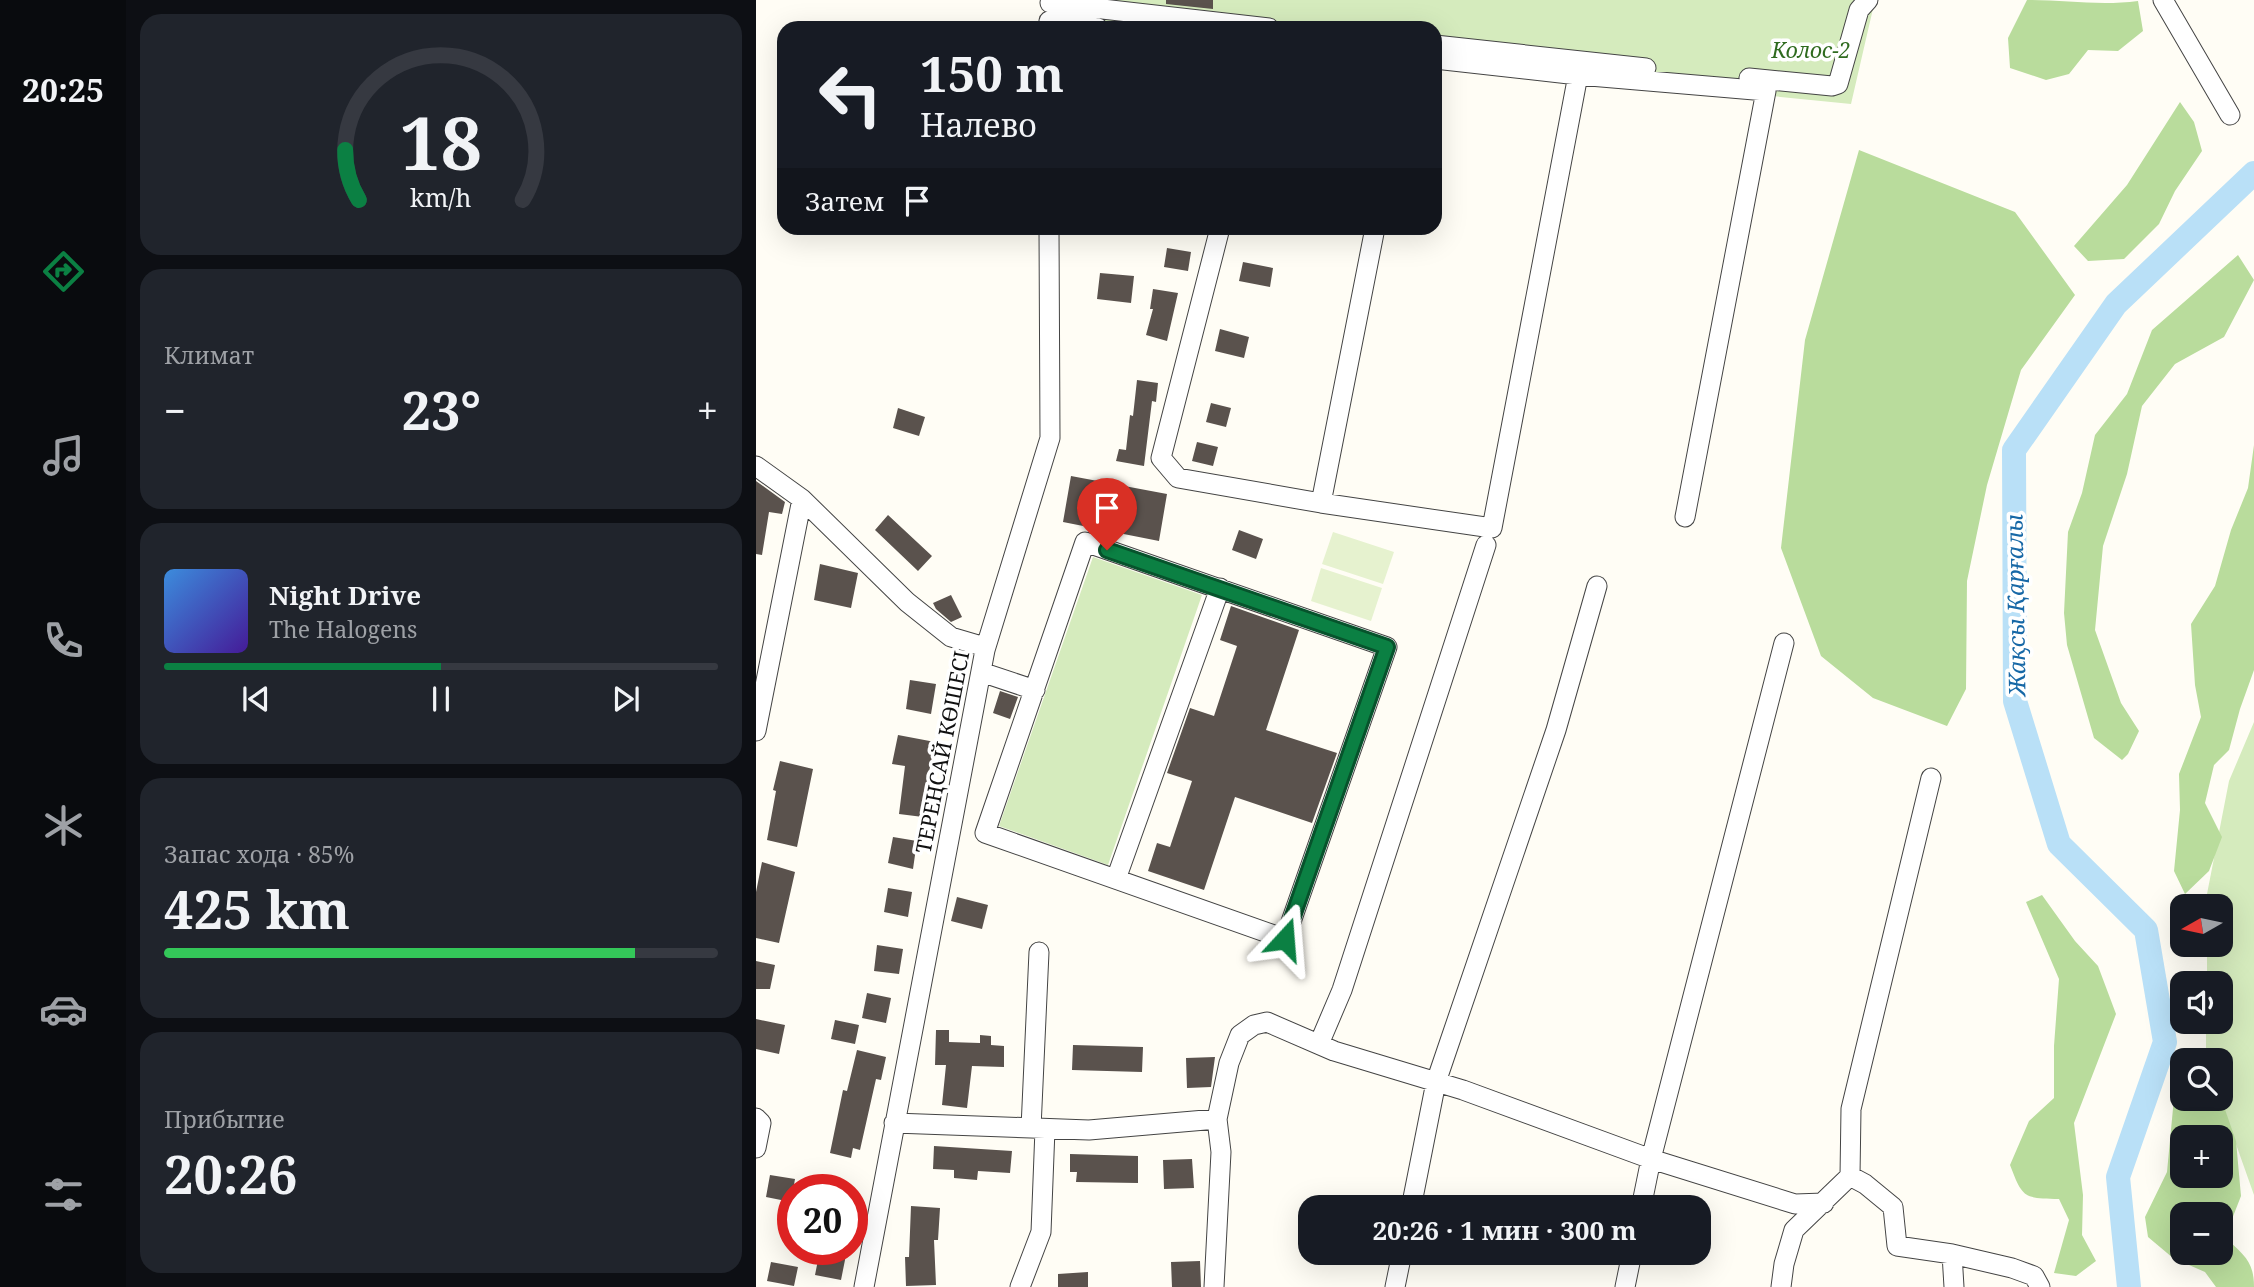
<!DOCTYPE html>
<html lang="ru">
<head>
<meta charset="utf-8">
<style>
  :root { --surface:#171b24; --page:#20242c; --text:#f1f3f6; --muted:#9ea1a6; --line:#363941; --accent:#0b8043 }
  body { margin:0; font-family:"Noto Serif",serif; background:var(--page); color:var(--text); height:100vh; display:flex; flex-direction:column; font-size:26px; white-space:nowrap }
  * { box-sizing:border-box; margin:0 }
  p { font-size:23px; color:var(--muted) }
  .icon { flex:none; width:38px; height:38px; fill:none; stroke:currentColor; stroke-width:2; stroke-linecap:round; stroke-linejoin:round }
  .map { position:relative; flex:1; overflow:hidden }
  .details { display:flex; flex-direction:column; gap:14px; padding:14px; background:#0d0f14; width:630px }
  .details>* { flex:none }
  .top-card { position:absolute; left:21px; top:21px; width:665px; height:214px; border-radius:21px; box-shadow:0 7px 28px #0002; background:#171b24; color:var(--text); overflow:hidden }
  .needle { width:46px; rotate:261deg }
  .fabs { position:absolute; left:1414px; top:894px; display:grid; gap:14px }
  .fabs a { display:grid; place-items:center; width:63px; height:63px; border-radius:14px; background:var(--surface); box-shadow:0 7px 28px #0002; font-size:35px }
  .speed { position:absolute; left:21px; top:1174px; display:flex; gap:14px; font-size:35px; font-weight:700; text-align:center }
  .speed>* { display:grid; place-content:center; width:91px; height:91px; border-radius:50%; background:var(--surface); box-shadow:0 7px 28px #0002; line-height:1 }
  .speed .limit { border:10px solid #d22; background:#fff; color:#111 }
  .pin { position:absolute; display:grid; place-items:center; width:60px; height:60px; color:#fff; margin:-72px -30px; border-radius:50% 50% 50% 0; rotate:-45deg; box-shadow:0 0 7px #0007 }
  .pin .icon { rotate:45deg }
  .me { position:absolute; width:77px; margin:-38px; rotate:19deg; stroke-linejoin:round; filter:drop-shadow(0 0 5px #0008) }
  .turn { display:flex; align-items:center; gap:24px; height:147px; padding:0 28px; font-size:32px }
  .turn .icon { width:91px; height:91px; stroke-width:2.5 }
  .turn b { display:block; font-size:49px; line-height:60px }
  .then { display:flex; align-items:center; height:66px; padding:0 28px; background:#0003; gap:14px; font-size:26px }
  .big { font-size:52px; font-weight:700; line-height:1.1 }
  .details .card { flex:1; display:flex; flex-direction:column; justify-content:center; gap:10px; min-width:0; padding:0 24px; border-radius:21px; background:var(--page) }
  .details .dial { align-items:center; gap:0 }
  .dial svg { height:182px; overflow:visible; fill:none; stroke:var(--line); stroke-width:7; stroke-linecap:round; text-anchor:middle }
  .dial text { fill:var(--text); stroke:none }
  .song { display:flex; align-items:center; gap:21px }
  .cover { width:84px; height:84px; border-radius:10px; background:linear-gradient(135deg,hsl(210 70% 55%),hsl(260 70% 35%)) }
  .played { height:7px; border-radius:4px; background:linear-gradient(90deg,var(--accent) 50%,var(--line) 50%) }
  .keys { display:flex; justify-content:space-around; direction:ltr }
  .heat { display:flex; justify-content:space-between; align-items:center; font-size:38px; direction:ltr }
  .charge { height:10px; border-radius:5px; background:linear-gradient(90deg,#34c759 85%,var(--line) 0) }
  .trip { position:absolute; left:542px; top:1195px; width:413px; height:70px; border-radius:21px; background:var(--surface); box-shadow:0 7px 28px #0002; font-weight:700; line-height:70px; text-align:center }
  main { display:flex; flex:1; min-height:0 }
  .tab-bar { display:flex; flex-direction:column; width:126px; justify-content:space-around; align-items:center; background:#090b0e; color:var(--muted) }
  .tab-bar .icon { width:49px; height:49px }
  .tab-bar .current { color:var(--accent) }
  .tab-bar b { font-size:32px; color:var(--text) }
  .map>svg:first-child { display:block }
  .green { fill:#d5ebbd }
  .forest { fill:#b9dc9c; fill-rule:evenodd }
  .pitch { fill:#e6f2cf }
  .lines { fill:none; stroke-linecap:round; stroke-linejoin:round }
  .river { stroke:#b9e0f7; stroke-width:24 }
  .building { fill:#5a524d }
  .minor-casing { stroke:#444; stroke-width:21 }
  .minor { stroke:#fff; stroke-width:19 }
  .route-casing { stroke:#07532c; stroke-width:18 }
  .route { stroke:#0b8043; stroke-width:12 }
  .labels { text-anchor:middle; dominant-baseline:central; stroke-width:7; stroke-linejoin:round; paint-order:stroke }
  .park-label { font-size:21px; font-style:italic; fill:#2f6b1f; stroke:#fff }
  .street-label { font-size:21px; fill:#111; stroke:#fff }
  .water-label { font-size:23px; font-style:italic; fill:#1768a6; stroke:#fff }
</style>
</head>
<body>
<main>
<nav class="tab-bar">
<b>20:25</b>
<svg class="icon current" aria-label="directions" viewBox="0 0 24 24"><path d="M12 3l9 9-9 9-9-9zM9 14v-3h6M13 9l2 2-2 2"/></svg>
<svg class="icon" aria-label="music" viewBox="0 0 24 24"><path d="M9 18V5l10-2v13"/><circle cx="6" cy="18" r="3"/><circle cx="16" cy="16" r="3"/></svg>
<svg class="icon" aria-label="phone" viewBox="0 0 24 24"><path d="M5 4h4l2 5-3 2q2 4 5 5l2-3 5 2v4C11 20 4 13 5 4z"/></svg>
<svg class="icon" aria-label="climate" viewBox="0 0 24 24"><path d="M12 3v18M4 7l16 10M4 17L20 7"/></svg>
<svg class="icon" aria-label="car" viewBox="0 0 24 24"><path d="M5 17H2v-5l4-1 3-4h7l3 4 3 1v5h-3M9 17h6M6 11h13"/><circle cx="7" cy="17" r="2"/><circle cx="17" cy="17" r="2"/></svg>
<svg class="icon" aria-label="filters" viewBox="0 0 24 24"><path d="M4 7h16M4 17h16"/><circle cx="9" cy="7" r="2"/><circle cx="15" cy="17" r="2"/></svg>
</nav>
<section class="details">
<div class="card dial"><svg viewBox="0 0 100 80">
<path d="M14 69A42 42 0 1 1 86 69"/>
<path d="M14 69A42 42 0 0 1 8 47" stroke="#0b8043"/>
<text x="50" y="56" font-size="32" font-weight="700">18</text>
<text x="50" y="72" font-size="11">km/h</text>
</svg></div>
<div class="card"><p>Климат</p>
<div class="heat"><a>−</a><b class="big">23°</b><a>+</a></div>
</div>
<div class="card">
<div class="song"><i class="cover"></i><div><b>Night Drive</b><p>The Halogens</p></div></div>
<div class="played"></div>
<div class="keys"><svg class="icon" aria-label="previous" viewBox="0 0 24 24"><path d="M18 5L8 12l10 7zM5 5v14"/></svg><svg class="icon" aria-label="pause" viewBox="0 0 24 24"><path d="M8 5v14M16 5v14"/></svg><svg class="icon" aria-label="next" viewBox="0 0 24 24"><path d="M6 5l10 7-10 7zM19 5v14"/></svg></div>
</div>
<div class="card"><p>Запас хода · 85%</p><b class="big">425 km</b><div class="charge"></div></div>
<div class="card"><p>Прибытие</p><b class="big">20:26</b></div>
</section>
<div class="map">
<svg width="1498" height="1287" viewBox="0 0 1498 1287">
  <rect width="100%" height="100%" fill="#fffdf5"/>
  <path class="green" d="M 332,0 L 1119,0 L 1095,104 L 679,62 L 679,28 L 349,28 L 327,26 Z
    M 337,557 L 446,595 L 352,865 L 243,826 Z
    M 1498,722 L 1498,1195 L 1464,1099 L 1465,1060 L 1451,1060 L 1450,1057 L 1450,1022 L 1465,1022 L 1465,984 L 1451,983 L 1451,945 L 1465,945 L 1465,906 L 1451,906 L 1451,894 L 1473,781 Z"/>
  <path class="forest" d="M 1271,0 C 1308,0 1344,6 1382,1 L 1387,31 L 1362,51 L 1332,50 L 1313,74 L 1290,80 L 1254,68 L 1252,38 Z
    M 1424,102 L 1438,122 L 1446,151 L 1419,191 L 1403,224 L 1368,259 L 1332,261 L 1318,246 L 1371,185 Z
    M 1103,150 L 1259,212 L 1319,295 L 1265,370 L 1231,485 L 1211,581 L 1210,689 L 1191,726 L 1117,698 L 1065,656 L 1025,548 L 1049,340 Z
    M 1482,255 L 1498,280 L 1468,337 L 1419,364 L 1386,406 L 1371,474 L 1347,546 L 1339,630 L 1365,703 L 1383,731 L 1372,754 L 1366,760 L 1338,738 L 1311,645 L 1308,613 L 1312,532 L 1326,493 L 1339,435 L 1371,394 L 1396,330 Z
    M 1498,445 L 1498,670 L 1484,709 L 1473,750 L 1458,765 L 1449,803 L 1466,837 L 1453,871 L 1429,894 L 1418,871 L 1424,810 L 1423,774 L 1445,717 L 1439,685 L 1435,624 L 1459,586 L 1475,530 L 1492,488 Z
    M 1286,895 L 1319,941 L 1342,966 L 1360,1014 L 1318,1123 L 1327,1195 L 1326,1235 L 1340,1261 L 1320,1276 L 1298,1273 L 1313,1220 L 1303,1199 C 1268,1198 1267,1199 1254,1165 L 1273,1121 L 1298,1098 L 1298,1046 L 1303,979 L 1270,902 Z
    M 1426,1092 L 1426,1099 L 1465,1098 L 1480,1141 L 1485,1196 L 1469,1237 C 1487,1255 1498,1260 1498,1287 L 1460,1287 L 1449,1272 L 1417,1258 L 1392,1237 L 1389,1217 L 1411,1172 L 1418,1098 ZM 1426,1138 L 1465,1138 L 1465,1176 L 1426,1176 ZM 1426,1214 L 1465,1214 L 1465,1253 L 1426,1253 Z"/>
  <path class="pitch" d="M 577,532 L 638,552 L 627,584 L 566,564 Z
    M 565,568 L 626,588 L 615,621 L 555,601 Z"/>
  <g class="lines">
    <path class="river" d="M 1373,1287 L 1362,1177 L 1409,1042 L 1390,930 L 1303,844 L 1259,701 L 1258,450 L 1360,304 L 1498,173"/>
  </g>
  <path class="building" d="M 410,0 L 457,0 L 457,9 L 410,4 Z
    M 411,248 L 435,252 L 432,271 L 408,267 Z
    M 487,262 L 517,268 L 514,287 L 483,281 Z
    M 344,273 L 378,276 L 375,303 L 341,299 Z
    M 397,289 L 422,293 L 411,341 L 390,335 L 397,309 L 394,309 Z
    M 464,329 L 493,337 L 488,358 L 459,351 Z
    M 381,380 L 402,383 L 400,402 L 396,401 L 388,466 L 360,461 L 363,449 L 370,450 L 374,415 L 377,416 Z
    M 455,403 L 475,408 L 470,427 L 450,422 Z
    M 142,408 L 169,417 L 163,436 L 137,428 Z
    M 441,442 L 462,447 L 457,466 L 436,461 Z
    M 315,476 L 411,494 L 403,541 L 307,522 Z
    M 0,481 L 29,502 L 26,514 L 13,512 L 6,555 L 0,554 Z
    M 132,515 L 176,556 L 162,571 L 119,530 Z
    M 483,530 L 507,539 L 500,559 L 476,550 Z
    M 64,564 L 102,573 L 95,608 L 58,600 Z
    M 195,595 L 206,617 L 195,622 L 180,609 L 177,603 Z
    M 475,606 L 543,630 L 510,730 L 581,753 L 556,823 L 479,797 L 448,890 L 392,871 L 401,843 L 414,847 L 436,781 L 411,773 L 434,708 L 458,716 L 481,646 L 464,640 Z
    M 154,680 L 180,684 L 175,714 L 150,709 Z
    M 244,691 L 262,697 L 254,719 L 237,713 Z
    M 142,735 L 179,742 L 170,787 L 167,817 L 143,814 L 149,766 L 136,764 Z
    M 24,761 L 57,769 L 41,847 L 11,840 L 20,791 L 17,790 Z
    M 137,837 L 161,841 L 157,869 L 132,863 Z
    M 6,862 L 39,872 L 23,943 L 0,938 L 0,892 Z
    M 132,888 L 156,892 L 152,917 L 128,912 Z
    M 201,897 L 232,905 L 226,929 L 195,921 Z
    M 121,945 L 147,949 L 143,974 L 118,971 Z
    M 0,961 L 19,965 L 14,989 L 0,989 Z
    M 111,993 L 135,998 L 130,1023 L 106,1018 Z
    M 0,1019 L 29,1025 L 23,1054 L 0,1049 Z
    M 79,1020 L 103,1025 L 99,1044 L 75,1039 Z
    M 180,1030 L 193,1030 L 193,1042 L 224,1043 L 224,1035 L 235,1036 L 235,1045 L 248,1046 L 248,1067 L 216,1066 L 211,1108 L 186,1105 L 190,1065 L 179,1065 Z
    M 317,1045 L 387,1047 L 386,1072 L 316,1070 Z
    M 101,1050 L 130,1057 L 125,1080 L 120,1079 L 104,1150 L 97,1148 L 95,1158 L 74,1153 L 87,1090 L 91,1091 Z
    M 459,1057 L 455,1087 L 431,1088 L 430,1058 Z
    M 178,1146 L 256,1151 L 254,1173 L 222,1171 L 221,1180 L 198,1178 L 198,1170 L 177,1169 Z
    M 314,1154 L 382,1156 L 382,1183 L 320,1182 L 321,1172 L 314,1172 Z
    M 436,1159 L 438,1188 L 408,1189 L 407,1160 Z
    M 14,1175 L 39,1179 L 35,1202 L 10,1197 Z
    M 155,1206 L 184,1208 L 182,1240 L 178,1240 L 180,1285 L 150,1286 L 149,1257 L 153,1257 Z
    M 64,1250 L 91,1250 L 85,1280 L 59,1275 Z
    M 444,1261 L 445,1287 L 416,1287 L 415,1262 Z
    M 15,1262 L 42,1267 L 38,1286 L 11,1281 Z
    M 332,1272 L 332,1287 L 302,1287 L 302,1274 Z"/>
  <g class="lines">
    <g class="minor-casing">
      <path id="minor" d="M 1407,0 L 1474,115
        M 294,3 L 513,28
        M 293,21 L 342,28
        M 679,45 L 890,68
        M 679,59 L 822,75
        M 993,78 L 1076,86 L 1082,84 L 1103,10 L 1112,0
        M 464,228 L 405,458 L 422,478 L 565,503 L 736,528 L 822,75 L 1010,91 L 929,517
        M 0,466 L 46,499 L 151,602 L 195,637 L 229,647
        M 565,503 L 619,228
        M 329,542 L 631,647 L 529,939 L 229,833 Z
        M 225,672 L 279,690
        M 0,731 L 46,499
        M 360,879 L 464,588
        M 563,1044 L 586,990 L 730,545
        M 0,1118 L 5,1123 L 0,1148
        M 138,1123 L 333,1130 L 461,1119
        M 275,1128 L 283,952
        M 1094,1176 L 1109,1184 L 1137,1207 L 1141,1246 L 1196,1254
        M 655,1208 L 680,1082 L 800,730 L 841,586
        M 885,1208 L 895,1159 L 1028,643
        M 108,1287 L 229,650 L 294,438 L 293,228
        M 264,1287 L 285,1232 L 289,1129
        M 458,1287 L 465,1152 L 461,1119 L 473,1063 L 484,1035 L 498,1025 L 511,1022 L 578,1051 L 707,1090 L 895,1159 L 1039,1204 L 1068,1203
        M 639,1287 L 646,1253
        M 869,1287 L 876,1253
        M 1025,1287 L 1028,1264 L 1038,1230 L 1094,1176 L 1095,1109 L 1175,778
        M 1198,1287 L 1196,1254 L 1256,1268 L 1278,1276 L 1284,1287"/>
    </g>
    <use href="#minor" class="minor"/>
  </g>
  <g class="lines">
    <g class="route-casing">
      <path id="route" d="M 351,550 L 631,647 L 529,939"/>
    </g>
    <use href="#route" class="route"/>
  </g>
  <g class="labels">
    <g class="park-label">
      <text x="1055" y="50">Колос-2</text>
    </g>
    <g class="street-label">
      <text transform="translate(186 752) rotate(-79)">ТЕРЕҢСАЙ КӨШЕСІ</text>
    </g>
    <g class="water-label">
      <text transform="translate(1259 605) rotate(-91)">Жақсы Қарғалы</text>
    </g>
  </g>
</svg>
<div class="fabs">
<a><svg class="needle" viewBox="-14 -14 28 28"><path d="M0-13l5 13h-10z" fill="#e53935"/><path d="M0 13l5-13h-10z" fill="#9ea1a6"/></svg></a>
<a><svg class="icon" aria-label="sound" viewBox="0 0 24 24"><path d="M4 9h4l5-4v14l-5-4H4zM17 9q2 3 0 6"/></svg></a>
<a><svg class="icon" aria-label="search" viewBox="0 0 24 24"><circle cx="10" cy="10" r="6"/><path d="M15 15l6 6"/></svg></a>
<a>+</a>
<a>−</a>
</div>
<div class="speed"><div class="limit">20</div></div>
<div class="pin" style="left:351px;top:550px;background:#d93025"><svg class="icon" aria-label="arrive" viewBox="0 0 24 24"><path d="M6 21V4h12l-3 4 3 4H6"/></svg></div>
<svg class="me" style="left:529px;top:939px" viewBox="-20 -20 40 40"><path d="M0-17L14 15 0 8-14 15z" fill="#0b8043" stroke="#fff" stroke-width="4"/></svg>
<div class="trip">20:26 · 1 мин · 300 m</div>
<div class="top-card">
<div class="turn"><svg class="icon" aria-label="left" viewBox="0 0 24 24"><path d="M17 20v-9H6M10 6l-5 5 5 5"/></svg><div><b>150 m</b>Налево</div></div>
<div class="then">Затем<svg class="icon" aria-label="arrive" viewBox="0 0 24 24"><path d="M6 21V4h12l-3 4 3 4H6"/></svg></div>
</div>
</div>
</main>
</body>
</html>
